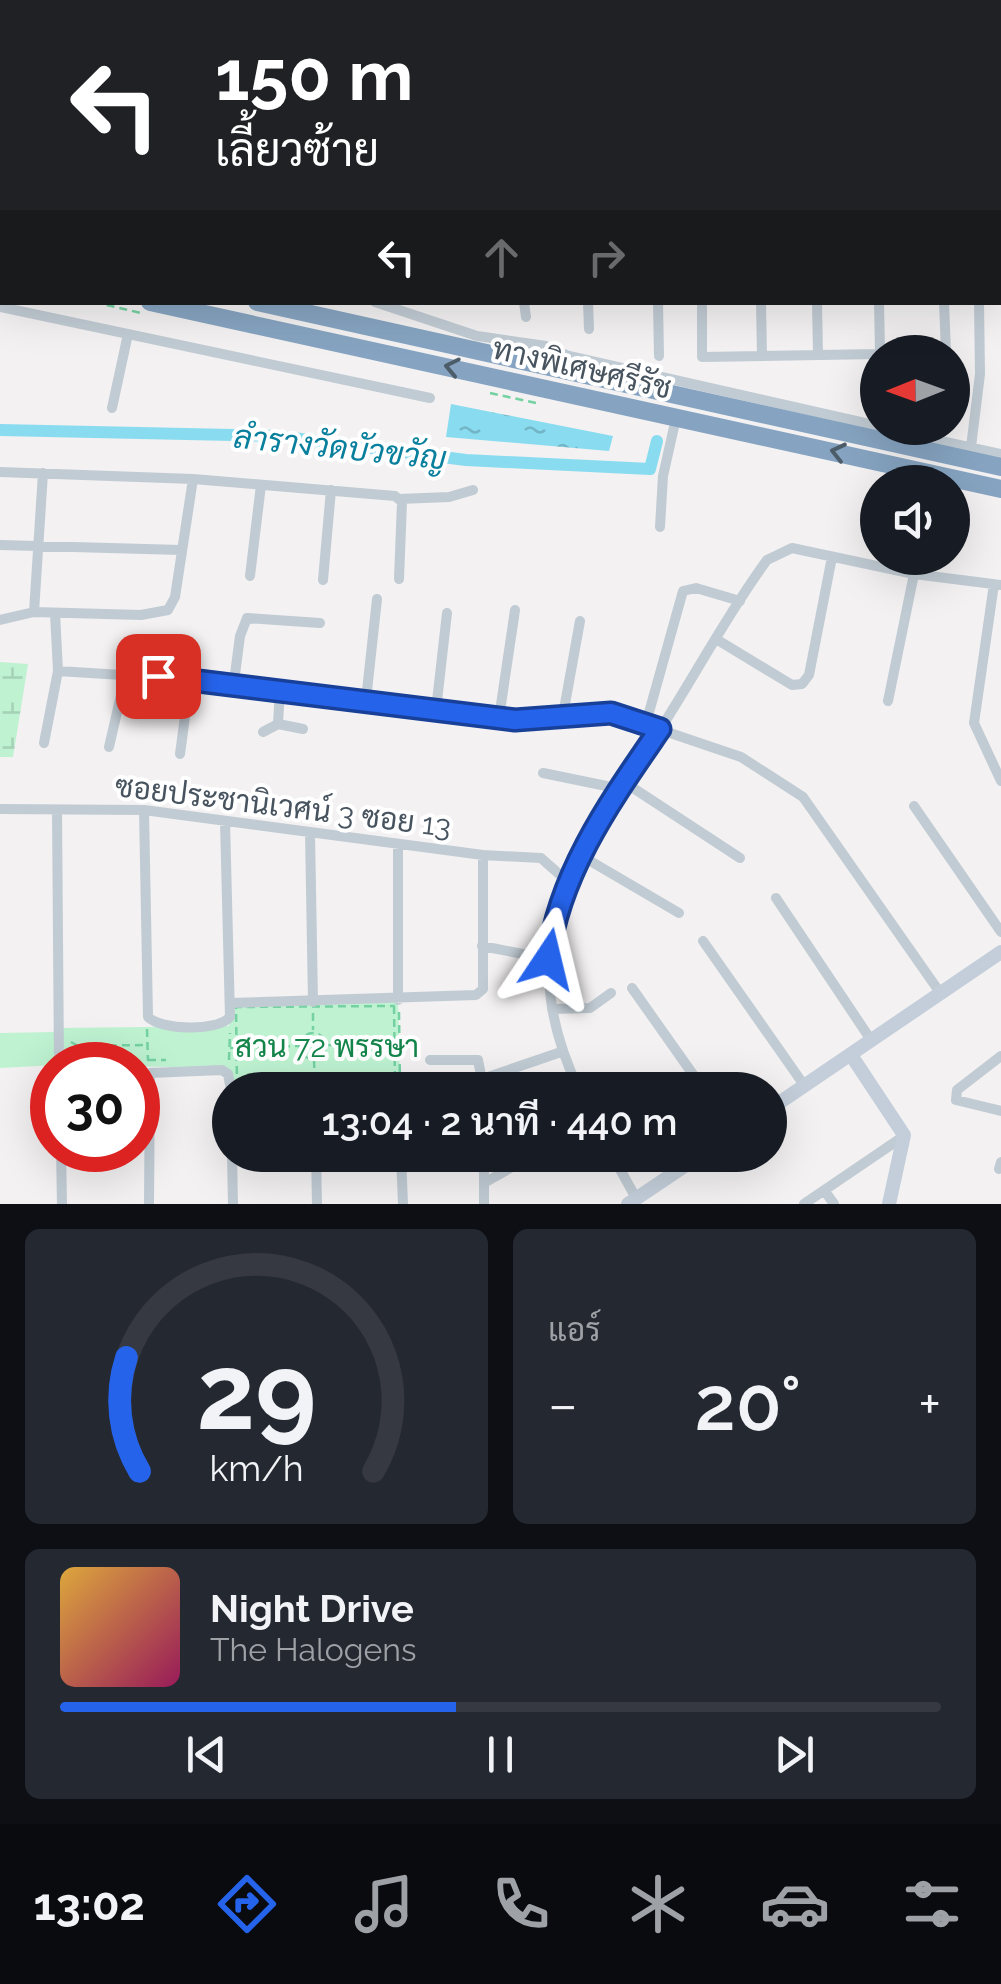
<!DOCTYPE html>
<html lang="th">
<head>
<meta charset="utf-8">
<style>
  :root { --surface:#171b24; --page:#242831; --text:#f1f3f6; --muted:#9ea1a6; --line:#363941; --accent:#2563eb }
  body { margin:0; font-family:Raleway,Sarabun,sans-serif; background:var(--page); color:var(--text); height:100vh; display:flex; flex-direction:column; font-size:38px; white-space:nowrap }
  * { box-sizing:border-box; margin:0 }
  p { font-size:32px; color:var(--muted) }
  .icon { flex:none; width:55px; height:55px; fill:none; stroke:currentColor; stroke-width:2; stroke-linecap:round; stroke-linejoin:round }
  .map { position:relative; height:1204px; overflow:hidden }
  .details { display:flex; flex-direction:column; gap:25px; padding:25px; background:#0d0f14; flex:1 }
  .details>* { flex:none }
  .banner { position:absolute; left:0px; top:0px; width:1002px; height:305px; box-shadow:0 10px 40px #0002; background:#202124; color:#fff; overflow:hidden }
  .needle { width:65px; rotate:269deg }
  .buttons { position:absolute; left:860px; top:335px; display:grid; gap:20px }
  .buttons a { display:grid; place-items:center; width:110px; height:110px; border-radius:50%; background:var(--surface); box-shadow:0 10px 40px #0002; font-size:50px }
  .speed { position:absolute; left:30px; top:1042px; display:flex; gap:20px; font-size:50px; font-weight:700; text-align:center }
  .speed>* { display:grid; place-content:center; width:130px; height:130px; border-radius:50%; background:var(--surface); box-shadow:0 10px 40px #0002; line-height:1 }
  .speed .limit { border:15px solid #d22; background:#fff; color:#111 }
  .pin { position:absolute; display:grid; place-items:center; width:85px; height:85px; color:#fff; margin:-42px; border-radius:20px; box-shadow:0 5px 15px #0006 }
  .me { position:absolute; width:110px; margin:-55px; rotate:10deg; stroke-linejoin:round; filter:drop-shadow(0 0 8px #0008) }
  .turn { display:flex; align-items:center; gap:35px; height:210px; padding:0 50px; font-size:45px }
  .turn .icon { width:130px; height:130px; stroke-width:2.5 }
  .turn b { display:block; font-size:70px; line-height:85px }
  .lanes { display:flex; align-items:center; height:95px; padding:0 50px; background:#0003; justify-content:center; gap:50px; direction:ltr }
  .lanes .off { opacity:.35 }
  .big { font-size:75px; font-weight:600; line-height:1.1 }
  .details .card { flex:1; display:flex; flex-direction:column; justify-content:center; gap:15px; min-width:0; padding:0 35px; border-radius:15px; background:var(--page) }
  .details .dial { align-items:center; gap:0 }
  .dial svg { height:260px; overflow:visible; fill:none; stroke:var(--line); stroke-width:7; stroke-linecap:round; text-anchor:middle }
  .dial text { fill:var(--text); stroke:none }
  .song { display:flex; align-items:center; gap:30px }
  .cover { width:120px; height:120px; border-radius:15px; background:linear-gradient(135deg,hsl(40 70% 55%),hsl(330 70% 35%)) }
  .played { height:10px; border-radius:5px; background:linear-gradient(90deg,var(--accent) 45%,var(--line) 45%) }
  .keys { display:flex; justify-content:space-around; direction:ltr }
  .heat { display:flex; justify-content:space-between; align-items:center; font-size:55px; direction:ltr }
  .details .tiles { flex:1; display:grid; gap:25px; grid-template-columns:1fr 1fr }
  .card:last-child { grid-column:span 2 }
  .trip { position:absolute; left:212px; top:1072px; width:575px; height:100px; border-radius:50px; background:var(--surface); box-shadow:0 10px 40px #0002; font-weight:600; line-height:100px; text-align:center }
  .tabs { display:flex; height:160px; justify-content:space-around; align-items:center; background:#090b0e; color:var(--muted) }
  .tabs .icon { width:70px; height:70px }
  .tabs .selected { color:var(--accent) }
  .tabs b { font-size:45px; color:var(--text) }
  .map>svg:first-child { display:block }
  .wetland { fill:url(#wetland-marsh) }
  .park { fill:#bef2d1 }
  .water { fill:url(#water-ripples) }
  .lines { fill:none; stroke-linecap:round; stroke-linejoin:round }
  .canal { stroke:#89dcf0; stroke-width:12 }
  .path { stroke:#74d1a2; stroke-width:2.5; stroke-dasharray:8 5; stroke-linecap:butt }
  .street { stroke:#c1cbd3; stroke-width:10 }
  .secondary { stroke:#c3ceda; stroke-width:14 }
  .highway { stroke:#86a4c1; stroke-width:18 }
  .oneway { stroke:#4d5c69 }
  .route-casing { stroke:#184099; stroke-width:25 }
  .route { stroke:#2563eb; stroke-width:18 }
  .labels { text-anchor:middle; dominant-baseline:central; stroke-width:8; stroke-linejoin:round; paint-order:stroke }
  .street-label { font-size:30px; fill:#47545f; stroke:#fff }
  .park-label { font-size:30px; fill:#13854a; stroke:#fff }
  .water-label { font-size:32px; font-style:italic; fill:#087f9c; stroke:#fff }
</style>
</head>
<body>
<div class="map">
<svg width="1001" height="1204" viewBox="0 0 1001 1204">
  <defs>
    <pattern id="wetland-marsh" width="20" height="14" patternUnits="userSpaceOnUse" patternTransform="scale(2.5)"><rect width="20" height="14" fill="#bef2d1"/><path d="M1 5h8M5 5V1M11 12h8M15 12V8" fill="none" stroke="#a5d1b6"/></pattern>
    <pattern id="water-ripples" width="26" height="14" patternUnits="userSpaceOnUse" patternTransform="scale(2.5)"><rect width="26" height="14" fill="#89dcf0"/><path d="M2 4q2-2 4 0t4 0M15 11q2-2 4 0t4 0" fill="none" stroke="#72b5c6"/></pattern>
  </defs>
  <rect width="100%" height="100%" fill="#f3f1f1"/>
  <path class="wetland" d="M 0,662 L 28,664 L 13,757 L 0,757 Z"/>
  <path class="park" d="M 398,1000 L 400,1089 L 230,1090 L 229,1068 L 61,1065 L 60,1028 L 229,1026 L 229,1001 Z
    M 56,1032 L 56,1065 L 0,1068 L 0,1033 Z"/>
  <path class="water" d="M 451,404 L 613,436 L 609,451 L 446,437 Z"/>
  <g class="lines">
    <path class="canal" d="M 0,430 L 277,436 L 466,460 L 650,469 L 657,441"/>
    <path class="path" d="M 94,302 L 141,313
      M 490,393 L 536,403
      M 394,1006 L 395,1083 L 237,1086 L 236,1007 Z
      M 399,1012 L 400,1089
      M 313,1013 L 313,1030
      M 147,1029 L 148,1061
      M300 1046a13 13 0 1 1 26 0a13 13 0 1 1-26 0Z
      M 71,1042 L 78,1046 L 148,1045
      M 326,1045 L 393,1045
      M 230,1048 L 299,1046
      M 148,1060 L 166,1060
      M 229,1060 L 230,1033
      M 314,1060 L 315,1090"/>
    <path class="street" d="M 146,0 L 149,2
      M 274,0 L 274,2
      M 832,0 L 863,2
      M 900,0 L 901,2
      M 969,0 L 969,2
      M 177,1 L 188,2
      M 65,2 L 66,0
      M 214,2 L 218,0
      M 342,2 L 342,0
      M 413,2 L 414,0
      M 481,2 L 482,1
      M 548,2 L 548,0
      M 616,2 L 617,0
      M 691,2 L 691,0
      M 762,2 L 763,0
      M 980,2 L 1001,1
      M 0,62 L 2,62
      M 0,134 L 2,134
      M 1000,197 L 1001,197
      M 0,212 L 2,213
      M 1000,226 L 1001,225
      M 1000,247 L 1001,247
      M 375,302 L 477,336 L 546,346 L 569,356 L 878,426
      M 524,302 L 526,317
      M 588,302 L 589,329
      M 658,302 L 659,356
      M 702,302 L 702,357 L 878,354
      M 761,302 L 762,356
      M 817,302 L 818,355
      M 879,302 L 880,352
      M 944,302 L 946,352
      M 0,307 L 430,398
      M 923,352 L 933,346 L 945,350
      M 112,408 L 128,334
      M 882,428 L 1001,454
      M 971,447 L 980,374 L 979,302
      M 0,472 L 193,479 L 395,496 L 402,502 L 399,579
      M 399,499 L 449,497 L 473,490
      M 660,527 L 663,476 L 674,427
      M 0,545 L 182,550
      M 250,576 L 261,485
      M 323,580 L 331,490
      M 994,584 L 974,723 L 1001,781
      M 34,612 L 43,473
      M 55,613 L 58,671 L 234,682 L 515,720 L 611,713 L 741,757 L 803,797 L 941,994
      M 0,620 L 34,612 L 141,615 L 168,610 L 175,597 L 193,479
      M 716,639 L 792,685 L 802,684 L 809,675 L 832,557
      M 234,682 L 240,636 L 247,618 L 320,623
      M 366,700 L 377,599
      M 888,701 L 914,574
      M 436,710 L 447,613
      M 563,715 L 580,621
      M 499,718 L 515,610
      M 646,723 L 683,591 L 696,588 L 740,601
      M 278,724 L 280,689
      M 263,732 L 278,724 L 303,729
      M 44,743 L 58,671
      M 109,747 L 126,673
      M 180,754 L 190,679
      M 543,773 L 621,789
      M 624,782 L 740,858
      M 914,806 L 1001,932
      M 0,809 L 144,810 L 483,855 L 541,858 L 568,882
      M 57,810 L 59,1065
      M 144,810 L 148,1017 C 161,1030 217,1032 230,1017 L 225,821
      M 310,832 L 313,1002
      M 398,844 L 398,1000
      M 580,855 L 679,913
      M 776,898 L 871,1040
      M 703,941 L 804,1085
      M 482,946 L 548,959
      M 632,988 L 704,1090
      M 230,1003 L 476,995 L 483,989 L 483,855
      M 552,1009 L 590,1008 L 611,993
      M 1001,1056 L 957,1090 L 956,1100 L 1001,1111
      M 430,1060 L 478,1060 L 484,1090
      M 485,1078 L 561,1052
      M 579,1090 C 506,936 580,854 661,728 C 697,672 728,613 767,560 L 792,548 L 914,574 L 1001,585
      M 61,1150 L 62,1204
      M 232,1155 L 233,1204
      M 316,1155 L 317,1204
      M 401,1155 L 403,1204
      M 484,1155 L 484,1204
      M 612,1155 L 636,1198
      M 999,1169 L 1001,1162
      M 484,1183 L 533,1155
      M 824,1190 L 834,1204
      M 149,1204 L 150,1073 L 222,1070 L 228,1074 L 231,1090
      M 804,1204 L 904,1136"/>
    <path class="secondary" d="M 851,1055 L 904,1135 L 889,1204
      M 770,1109 L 1001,952
      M 628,1204 L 701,1155"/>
    <path class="highway" d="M 0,247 L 2,248
      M 0,271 L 2,271
      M 150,302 L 1001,489
      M 257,302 L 1001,467"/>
  </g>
  <defs><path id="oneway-chevron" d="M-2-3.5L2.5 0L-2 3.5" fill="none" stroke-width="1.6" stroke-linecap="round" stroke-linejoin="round" transform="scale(2.5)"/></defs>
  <g class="oneway">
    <use href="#oneway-chevron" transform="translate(452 367) rotate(-168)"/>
    <use href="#oneway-chevron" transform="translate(838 452) rotate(-167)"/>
  </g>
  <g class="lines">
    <g class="route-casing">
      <path id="route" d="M 158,676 L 515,720 L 611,713 L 660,729 C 612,799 559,872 548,959"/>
    </g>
    <use href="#route" class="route"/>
  </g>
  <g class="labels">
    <g class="street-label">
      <text transform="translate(582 368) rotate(13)">ทางพิเศษศรีรัช</text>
      <text transform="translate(283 806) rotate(7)">ซอยประชานิเวศน์ 3 ซอย 13</text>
    </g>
    <g class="park-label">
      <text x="327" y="1046">สวน 72 พรรษา</text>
    </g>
    <g class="water-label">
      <text transform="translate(340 447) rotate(6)">ลำรางวัดบัวขวัญ</text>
    </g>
  </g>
</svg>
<div class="buttons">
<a><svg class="needle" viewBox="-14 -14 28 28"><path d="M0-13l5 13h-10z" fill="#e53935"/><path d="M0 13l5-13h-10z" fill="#9ea1a6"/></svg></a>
<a><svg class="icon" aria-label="sound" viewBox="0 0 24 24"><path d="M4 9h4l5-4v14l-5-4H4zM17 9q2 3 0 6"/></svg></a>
</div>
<div class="speed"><div class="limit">30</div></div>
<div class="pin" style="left:158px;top:676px;background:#d93025"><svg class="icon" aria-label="arrive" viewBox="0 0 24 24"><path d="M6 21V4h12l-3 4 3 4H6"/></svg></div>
<svg class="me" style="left:548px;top:959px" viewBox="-20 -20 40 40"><path d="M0-17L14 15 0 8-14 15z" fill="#2563eb" stroke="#fff" stroke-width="4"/></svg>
<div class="trip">13:04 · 2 นาที · 440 m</div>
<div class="banner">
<div class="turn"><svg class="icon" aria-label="left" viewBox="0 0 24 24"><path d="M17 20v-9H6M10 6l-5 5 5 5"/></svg><div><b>150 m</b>เลี้ยวซ้าย</div></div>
<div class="lanes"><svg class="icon" aria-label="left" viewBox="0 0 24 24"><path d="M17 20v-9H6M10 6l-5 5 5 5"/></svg><svg class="icon off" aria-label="ahead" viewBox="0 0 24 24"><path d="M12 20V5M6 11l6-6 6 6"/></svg><svg class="icon off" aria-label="right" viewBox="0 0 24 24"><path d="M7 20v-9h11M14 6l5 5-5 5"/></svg></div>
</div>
</div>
<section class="details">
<div class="tiles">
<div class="card dial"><svg viewBox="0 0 100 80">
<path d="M14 69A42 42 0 1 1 86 69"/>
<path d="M14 69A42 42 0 0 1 10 34" stroke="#2563eb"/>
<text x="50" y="56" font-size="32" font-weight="700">29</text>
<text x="50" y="72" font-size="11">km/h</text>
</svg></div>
<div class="card"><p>แอร์</p>
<div class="heat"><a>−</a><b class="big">20°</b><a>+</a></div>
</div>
<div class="card">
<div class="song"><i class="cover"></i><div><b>Night Drive</b><p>The Halogens</p></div></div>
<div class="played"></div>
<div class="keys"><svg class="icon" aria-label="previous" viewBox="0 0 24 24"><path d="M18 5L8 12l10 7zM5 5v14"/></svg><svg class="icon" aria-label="pause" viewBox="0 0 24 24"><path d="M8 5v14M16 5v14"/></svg><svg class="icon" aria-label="next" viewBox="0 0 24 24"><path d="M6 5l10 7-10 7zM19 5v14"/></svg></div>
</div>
</div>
</section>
<nav class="tabs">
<b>13:02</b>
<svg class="icon selected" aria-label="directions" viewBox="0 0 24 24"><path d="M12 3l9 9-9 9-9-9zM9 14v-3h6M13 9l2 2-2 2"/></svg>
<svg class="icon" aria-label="music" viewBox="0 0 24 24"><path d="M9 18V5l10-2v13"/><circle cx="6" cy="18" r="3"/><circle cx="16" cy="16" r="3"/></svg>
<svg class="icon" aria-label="phone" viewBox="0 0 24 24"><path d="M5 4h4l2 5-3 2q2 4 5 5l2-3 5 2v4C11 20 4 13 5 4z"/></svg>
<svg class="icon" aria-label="climate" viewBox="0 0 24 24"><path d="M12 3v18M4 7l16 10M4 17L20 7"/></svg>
<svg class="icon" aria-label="car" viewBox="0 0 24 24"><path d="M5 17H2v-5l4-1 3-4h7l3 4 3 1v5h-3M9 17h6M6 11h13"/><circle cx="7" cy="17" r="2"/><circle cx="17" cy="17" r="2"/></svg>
<svg class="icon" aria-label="filters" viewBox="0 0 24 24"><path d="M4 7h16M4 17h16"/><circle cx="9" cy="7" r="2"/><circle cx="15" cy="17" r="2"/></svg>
</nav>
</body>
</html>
